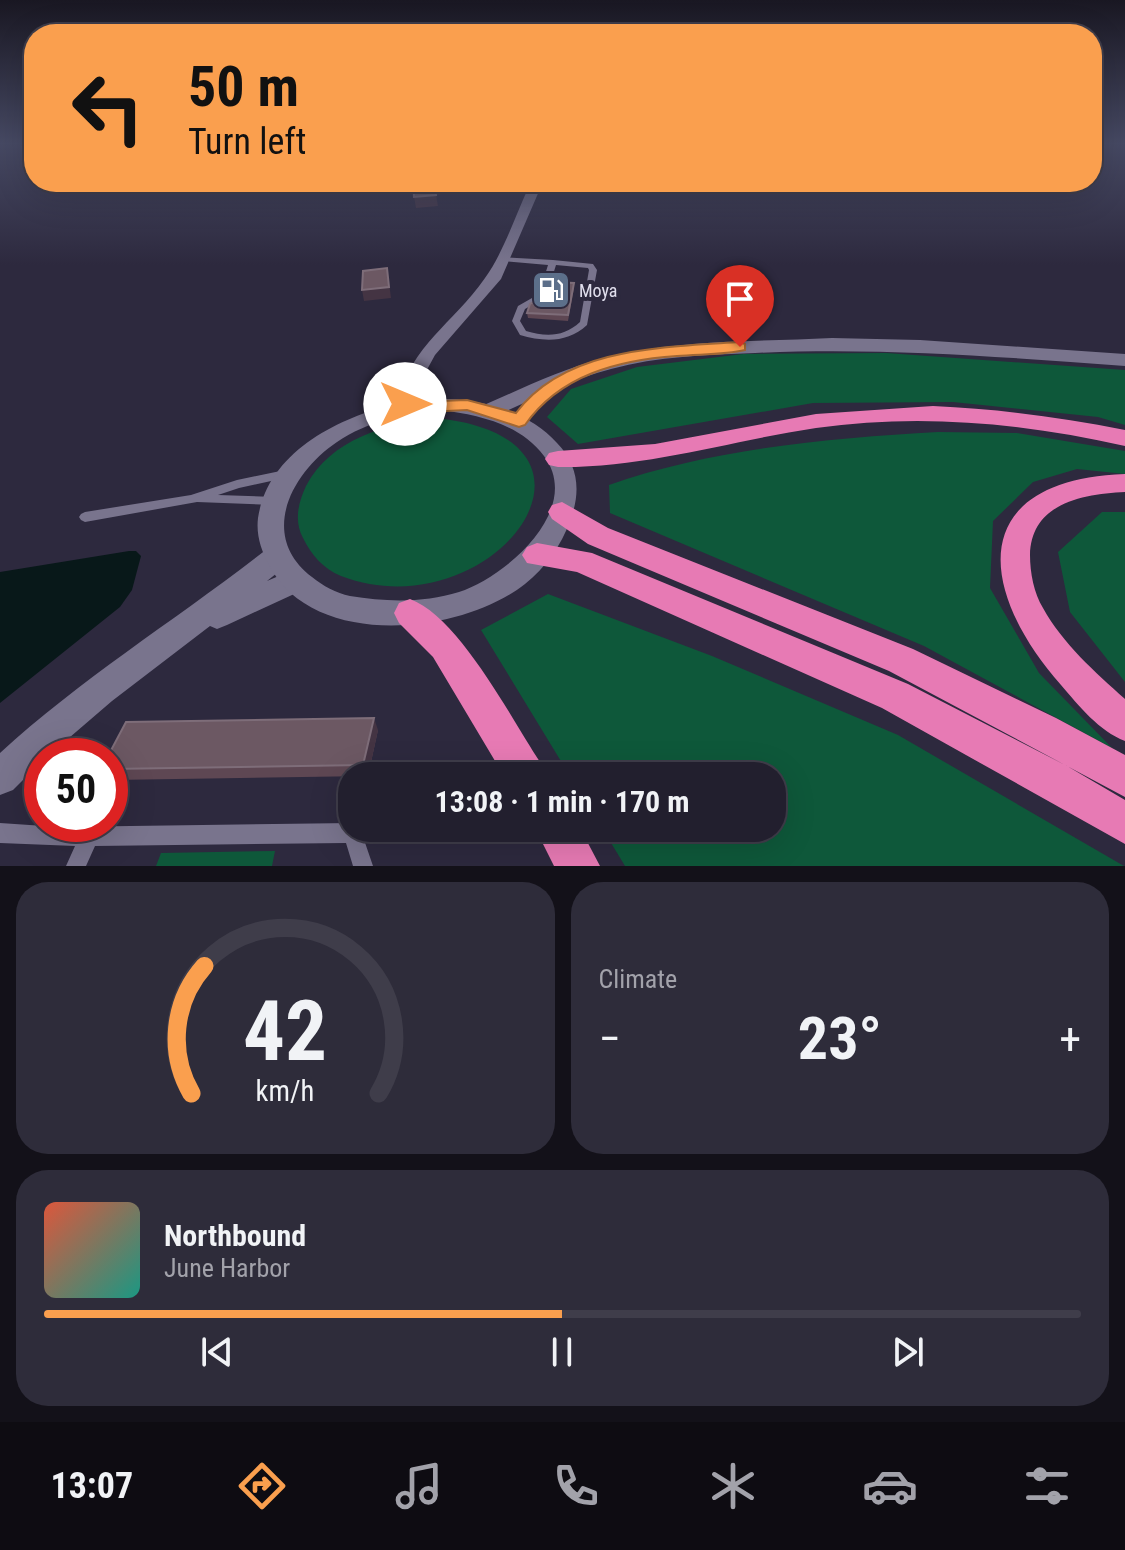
<!DOCTYPE html>
<html lang="en">
<head>
<meta charset="utf-8">
<style>
  :root { --surface:#221f2e; --page:#2e2c3a; --text:#f1f3f6; --muted:#a2a2aa; --line:#3f3d4a; --accent:#fa9f4e }
  body { margin:0; font-family:"Roboto Condensed",sans-serif; background:var(--page); color:var(--text); height:100vh; display:flex; flex-direction:column; font-size:30px; white-space:nowrap }
  * { box-sizing:border-box; margin:0 }
  p { font-size:26px; color:var(--muted) }
  .icon { flex:none; width:44px; height:44px; fill:none; stroke:currentColor; stroke-width:2; stroke-linecap:round; stroke-linejoin:round }
  .map { position:relative; height:866px; overflow:hidden }
  .sheet { display:flex; flex-direction:column; gap:16px; padding:16px; background:#131119; flex:1 }
  .sheet>* { flex:none }
  .banner { position:absolute; left:24px; top:24px; width:1078px; height:168px; border-radius:32px; box-shadow:0 8px 32px #0002,0 0 0 2px var(--line); background:#fa9f4e; color:#111; overflow:hidden }
  .speed { position:absolute; left:24px; top:738px; display:flex; gap:16px; font-size:40px; font-weight:700; text-align:center }
  .speed>* { display:grid; place-content:center; width:104px; height:104px; border-radius:50%; background:var(--surface); box-shadow:0 8px 32px #0002,0 0 0 2px var(--line); line-height:1 }
  .speed .limit { border:12px solid #d22; background:#fff; color:#111 }
  .pin { position:absolute; display:grid; place-items:center; width:68px; height:68px; color:#fff; margin:-82px -34px; border-radius:50% 50% 50% 0; rotate:-45deg; box-shadow:0 0 8px #0007 }
  .pin .icon { rotate:45deg }
  .me { position:absolute; width:88px; margin:-44px; rotate:90deg; stroke-linejoin:round; filter:drop-shadow(0 0 6px #0008) }
  .turn { display:flex; align-items:center; gap:28px; height:168px; padding:0 32px; font-size:36px }
  .turn .icon { width:104px; height:104px; stroke-width:2.5 }
  .turn b { display:block; font-size:56px; line-height:68px }
  .big { font-size:60px; font-weight:700; line-height:1.1 }
  .sheet .tile { flex:1; display:flex; flex-direction:column; justify-content:center; gap:12px; min-width:0; padding:0 28px; border-radius:32px; background:var(--page) }
  .sheet .dial { align-items:center; gap:0 }
  .dial svg { height:208px; overflow:visible; fill:none; stroke:var(--line); stroke-width:7; stroke-linecap:round; text-anchor:middle }
  .dial text { fill:var(--text); stroke:none }
  .song { display:flex; align-items:center; gap:24px }
  .cover { width:96px; height:96px; border-radius:12px; background:linear-gradient(135deg,hsl(10 70% 55%),hsl(170 70% 35%)) }
  .played { height:8px; border-radius:4px; background:linear-gradient(90deg,var(--accent) 50%,var(--line) 50%) }
  .keys { display:flex; justify-content:space-around; direction:ltr }
  .heat { display:flex; justify-content:space-between; align-items:center; font-size:44px; direction:ltr }
  .sheet .tiles { flex:1; display:grid; gap:16px; grid-template-columns:1fr 1fr }
  .tile:last-child { grid-column:span 2 }
  .trip { position:absolute; left:338px; top:762px; width:448px; height:80px; border-radius:32px; background:var(--surface); box-shadow:0 8px 32px #0002,0 0 0 2px var(--line); font-weight:700; line-height:80px; text-align:center }
  .menu { display:flex; height:128px; justify-content:space-around; align-items:center; background:#0e0c12; color:var(--muted) }
  .menu .icon { width:56px; height:56px }
  .menu .on { color:var(--accent) }
  .menu b { font-size:36px; color:var(--text) }
  .map>svg:first-child { display:block }
  .green { fill:#0e583a }
  .water { fill:#081819 }
  .lines { fill:none; stroke-linecap:round; stroke-linejoin:round }
  .service { fill:#79748d; fill-rule:evenodd }
  .tertiary { fill:#79748d; fill-rule:evenodd }
  .secondary { fill:#79748d; fill-rule:evenodd }
  .motorway { fill:#e77ab4; fill-rule:evenodd }
  .wall { fill:#5e4753 }
  .shaded-wall { fill:#443443 }
  .building { fill:#6c5863; stroke:#7e6d79; stroke-width:2 }
  .route { fill:#fa9f4e; stroke:#a26733; stroke-width:2 }
  .labels { text-anchor:middle; dominant-baseline:central; stroke-width:8; stroke-linejoin:round; paint-order:stroke }
  .far-poi-label { font-size:18px; fill:#e1dfed; stroke:#2d293e; text-anchor:start }
</style>
</head>
<body>
<div class="map">
<svg width="1125" height="866" viewBox="0 0 1125 866">
  <rect width="100%" height="100%" fill="#2d293e"/>
  <path class="green" d="M 886,353 L 1125,370 L 1125,425 L 1098,417 L 953,402 L 813,403 L 578,444 L 547,417 L 571,389 L 637,367 L 743,354 Z
    M 435,418 C 638,438 492,633 341,576 C 323,569 311,554 303,538 C 294,521 298,503 306,486 C 331,439 385,424 435,418 Z
    M 938,432 L 1017,433 L 1125,451 L 1125,474 L 1077,469 L 1033,482 L 993,521 L 990,588 L 1039,673 L 1112,748 L 924,646 L 610,513 L 609,485 C 711,449 829,438 938,432 Z
    M 1102,512 L 1125,512 L 1125,682 L 1070,612 L 1058,552 Z
    M 548,594 L 712,656 L 898,735 L 1124,866 L 625,866 L 602,828 L 772,828 L 772,776 L 570,776 L 481,630 Z
    M 275,851 L 272,866 L 156,866 L 161,853 Z"/>
  <path class="water" d="M 129,551 L 136,551 L 141,556 L 132,590 L 120,607 L 0,703 L 0,572 Z"/>
  <g class="lines">
    <path class="service" d="M 500,257 L 553,260 L 593,264 L 597,270 L 587,325 C 568,343 544,342 520,335 L 512,321 L 518,306 L 539,294 L 548,265 L 503,261 L 499,259 ZM 556,265 L 588,268 L 589,270 L 580,322 C 564,337 546,337 526,331 L 520,321 L 525,309 L 546,297 Z
      M 290,469 L 294,470 L 296,473 L 294,476 L 239,488 L 218,495 L 275,497 L 279,498 L 281,501 L 279,504 L 275,505 L 197,502 L 85,522 L 81,520 L 79,517 L 81,514 L 85,512 L 191,495 L 237,480 Z
      M 0,823 L 59,827 L 352,823 L 352,828 L 360,828 L 373,866 L 353,866 L 346,843 L 95,846 L 86,866 L 66,866 L 75,846 L 0,843 Z"/>
    <path class="tertiary" d="M 832,338 L 920,340 L 1125,354 L 1125,366 C 1001,357 879,347 755,353 C 707,355 658,356 611,369 C 572,379 535,398 498,415 L 491,416 L 480,410 L 484,405 C 523,388 562,369 604,358 C 678,339 756,342 832,338 Z
      M 277,546 L 287,549 L 291,557 L 287,565 L 267,581 L 295,569 L 305,573 L 309,581 L 305,589 L 227,625 L 217,629 L 210,626 L 112,701 L 48,756 L 42,756 L 42,761 L 13,790 L 0,795 L 0,753 C 83,677 179,618 267,549 Z"/>
    <path class="secondary" d="M 531,182 L 543,182 L 501,279 L 435,355 L 423,377 L 417,400 C 464,395 524,406 557,443 C 579,466 581,492 570,521 C 561,546 545,568 525,584 C 460,635 313,650 269,565 C 261,550 256,535 258,518 C 268,452 338,418 395,404 C 414,342 451,326 485,278 C 504,252 517,211 531,182 ZM 441,410 C 479,415 520,424 544,456 C 584,510 505,577 459,592 C 424,603 386,602 350,596 C 336,593 323,586 312,577 C 258,536 291,473 337,442 C 368,421 404,414 441,410 Z"/>
    <path class="motorway" d="M 933,406 C 998,409 1061,417 1125,430 L 1125,446 C 1023,423 920,413 816,428 C 729,441 647,468 558,467 L 549,465 L 545,459 L 549,453 L 558,451 L 655,444 L 816,414 Z
      M 1125,474 L 1125,492 C 1083,494 1031,503 1030,555 C 1030,573 1034,593 1043,608 C 1063,644 1095,672 1125,699 L 1125,741 C 1099,731 1079,706 1061,685 C 975,587 968,480 1125,474 Z
      M 562,502 L 608,528 L 913,649 L 1056,718 L 1125,755 L 1125,797 L 889,671 L 588,544 L 552,519 L 548,512 L 552,505 Z
      M 537,543 L 592,553 L 908,684 L 1067,766 L 1125,800 L 1125,844 L 882,708 L 577,572 L 527,563 L 522,555 L 527,547 Z
      M 410,599 C 459,617 511,718 540,762 L 546,776 L 504,776 L 433,657 L 399,623 L 394,613 L 399,603 Z
      M 535,828 L 580,828 L 600,866 L 554,866 Z"/>
  </g>
  <path class="wall" d="M 574,288 L 568,321 L 528,318 L 527,313 Z
    M 378,730 L 368,776 L 113,780 L 110,777 L 110,756 Z"/>
  <path class="shaded-wall" d="M 354,182 L 370,182 L 371,189 L 355,191 Z
    M 449,182 L 459,182 L 460,191 L 436,195 L 438,206 L 416,208 L 414,197 L 434,184 Z
    M 387,268 L 391,298 L 364,301 L 362,290 Z
    M 374,718 L 378,730 L 368,776 L 363,765 Z"/>
  <path class="building" d="M 413,182 L 449,182 L 434,184 L 436,195 L 414,197 Z
    M 387,268 L 389,287 L 362,290 L 363,271 Z
    M 552,282 L 574,283 L 568,315 L 527,313 L 530,304 L 549,293 Z
    M 374,718 L 363,765 L 110,769 L 110,756 L 108,756 L 126,722 Z"/>
  <linearGradient id="sky" x2="0" y2="1"><stop stop-color="#191722"/><stop offset="0.54" stop-color="#464963"/><stop offset="1" stop-color="#464963" stop-opacity="0"/></linearGradient>
  <rect width="1125" height="265" fill="url(#sky)"/>
  <path class="route" d="M 740,342 L 745,344 L 745,350 C 724,355 700,354 677,356 C 618,360 560,375 525,425 L 519,427 L 467,410 L 404,413 L 395,408 L 399,400 L 412,402 L 467,400 L 516,413 C 565,347 664,347 740,342 Z"/>
  <defs>
    <g id="fuel-square" transform="scale(2)"><rect x="-9" y="-9" width="18" height="18" rx="4" fill="#5c6f8a" stroke="#2d293e"/><path d="M-5.5-6h7V0h2V4h1.3V-2.5L3-4.5l.8-.8L6-3V5H2.5V1h-1V6h-7ZM-4.2-4.7v3.2H.2V-4.7Z" fill="#fff"/></g>
  </defs>
  <g fill-rule="evenodd">
    <use href="#fuel-square" x="551" y="290"/>
  </g>
  <g class="labels">
    <g class="far-poi-label">
      <text x="579" y="290">Moya</text>
    </g>
  </g>
</svg>
<div class="speed"><div class="limit">50</div></div>
<div class="pin" style="left:740px;top:347px;background:#d93025"><svg class="icon" aria-label="arrive" viewBox="0 0 24 24"><path d="M6 21V4h12l-3 4 3 4H6"/></svg></div>
<svg class="me" style="left:405px;top:404px" viewBox="-20 -20 40 40"><circle r="19" fill="#fff"/><path d="M0-13L10 11 0 6-10 11z" fill="#fa9f4e"/></svg>
<div class="trip">13:08 · 1 min · 170 m</div>
<div class="banner">
<div class="turn"><svg class="icon" aria-label="left" viewBox="0 0 24 24"><path d="M17 20v-9H6M10 6l-5 5 5 5"/></svg><div><b>50 m</b>Turn left</div></div>
</div>
</div>
<section class="sheet">
<div class="tiles">
<div class="tile dial"><svg viewBox="0 0 100 80">
<path d="M14 69A42 42 0 1 1 86 69"/>
<path d="M14 69A42 42 0 0 1 19 20" stroke="#fa9f4e"/>
<text x="50" y="56" font-size="32" font-weight="700">42</text>
<text x="50" y="72" font-size="11">km/h</text>
</svg></div>
<div class="tile"><p>Climate</p>
<div class="heat"><a>−</a><b class="big">23°</b><a>+</a></div>
</div>
<div class="tile">
<div class="song"><i class="cover"></i><div><b>Northbound</b><p>June Harbor</p></div></div>
<div class="played"></div>
<div class="keys"><svg class="icon" aria-label="previous" viewBox="0 0 24 24"><path d="M18 5L8 12l10 7zM5 5v14"/></svg><svg class="icon" aria-label="pause" viewBox="0 0 24 24"><path d="M8 5v14M16 5v14"/></svg><svg class="icon" aria-label="next" viewBox="0 0 24 24"><path d="M6 5l10 7-10 7zM19 5v14"/></svg></div>
</div>
</div>
</section>
<nav class="menu">
<b>13:07</b>
<svg class="icon on" aria-label="directions" viewBox="0 0 24 24"><path d="M12 3l9 9-9 9-9-9zM9 14v-3h6M13 9l2 2-2 2"/></svg>
<svg class="icon" aria-label="music" viewBox="0 0 24 24"><path d="M9 18V5l10-2v13"/><circle cx="6" cy="18" r="3"/><circle cx="16" cy="16" r="3"/></svg>
<svg class="icon" aria-label="phone" viewBox="0 0 24 24"><path d="M5 4h4l2 5-3 2q2 4 5 5l2-3 5 2v4C11 20 4 13 5 4z"/></svg>
<svg class="icon" aria-label="climate" viewBox="0 0 24 24"><path d="M12 3v18M4 7l16 10M4 17L20 7"/></svg>
<svg class="icon" aria-label="car" viewBox="0 0 24 24"><path d="M5 17H2v-5l4-1 3-4h7l3 4 3 1v5h-3M9 17h6M6 11h13"/><circle cx="7" cy="17" r="2"/><circle cx="17" cy="17" r="2"/></svg>
<svg class="icon" aria-label="filters" viewBox="0 0 24 24"><path d="M4 7h16M4 17h16"/><circle cx="9" cy="7" r="2"/><circle cx="15" cy="17" r="2"/></svg>
</nav>
</body>
</html>
